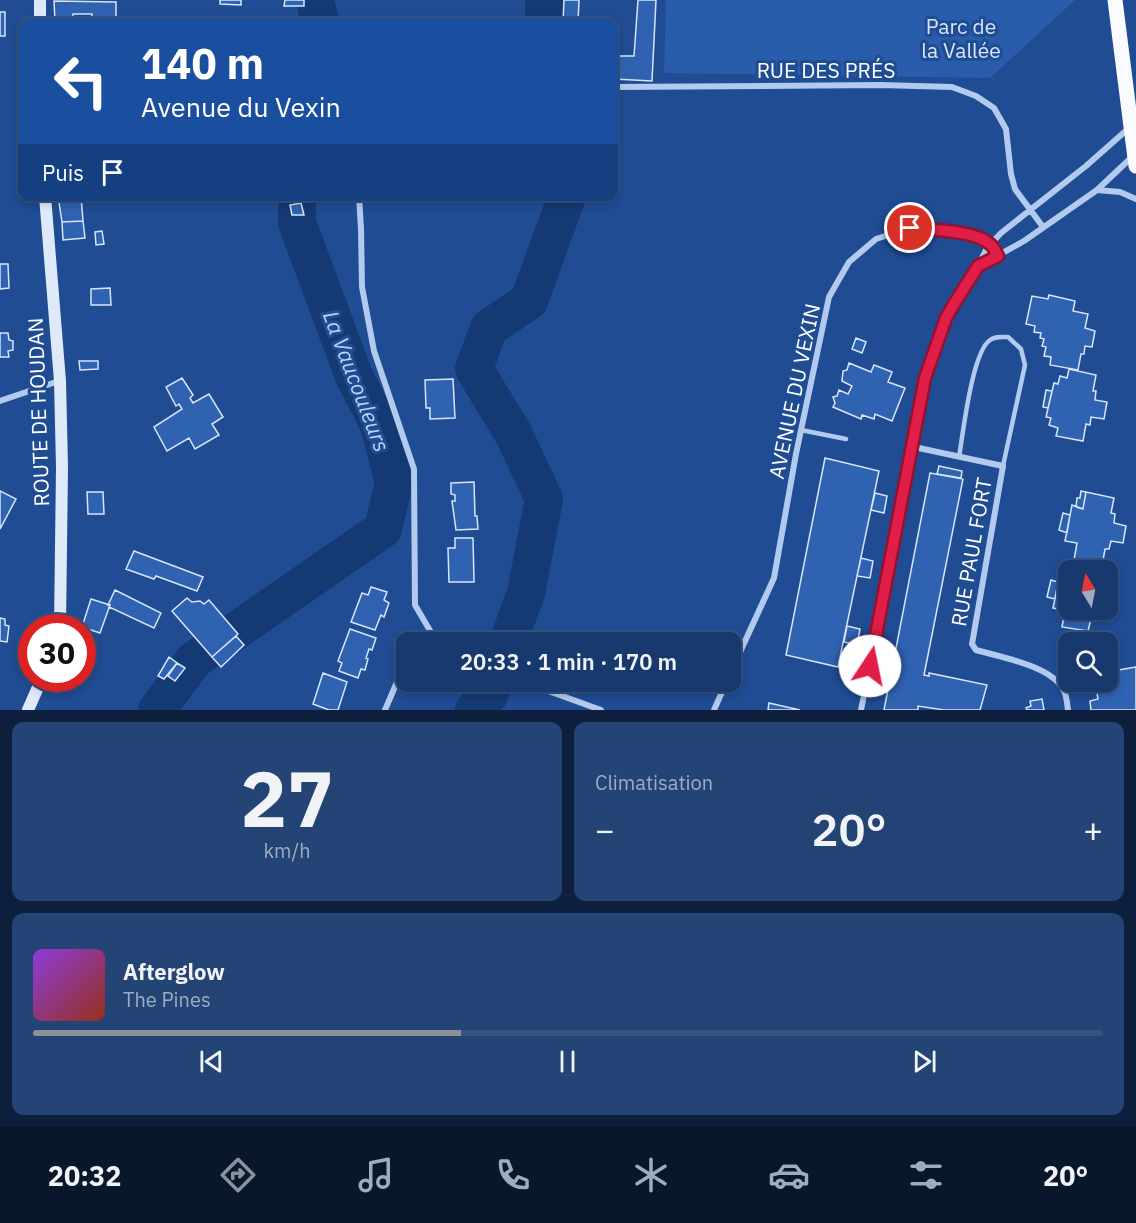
<!DOCTYPE html>
<html lang="fr">
<head>
<meta charset="utf-8">
<style>
  :root { --surface:#17396e; --page:#244476; --text:#f1f3f6; --muted:#9eacc2; --line:#365381; --accent:#8c9099 }
  body { margin:0; font-family:"IBM Plex Sans",sans-serif; background:var(--page); color:var(--text); height:100vh; display:flex; flex-direction:column; font-size:22px; white-space:nowrap }
  * { box-sizing:border-box; margin:0 }
  p { font-size:20px; color:var(--muted) }
  .icon { flex:none; width:33px; height:33px; fill:none; stroke:currentColor; stroke-width:2; stroke-linecap:round; stroke-linejoin:round }
  .map { position:relative; height:710px; overflow:hidden }
  .drawer { display:flex; flex-direction:column; gap:12px; padding:12px; background:#0d1f3c; flex:1 }
  .drawer>* { flex:none }
  .guide { position:absolute; left:18px; top:18px; width:600px; height:183px; border-radius:12px; box-shadow:0 3px 9px #0003,0 0 0 2px var(--line); background:#1a4fa0; color:#fff; overflow:hidden }
  .needle { width:39px; rotate:350deg }
  .fabs { position:absolute; left:1058px; top:560px; display:grid; gap:12px }
  .fabs a { display:grid; place-items:center; width:60px; height:60px; border-radius:12px; background:var(--surface); box-shadow:0 3px 9px #0003,0 0 0 2px var(--line); font-size:30px }
  .speed { position:absolute; left:18px; top:614px; display:flex; gap:12px; font-size:30px; font-weight:700; text-align:center }
  .speed>* { display:grid; place-content:center; width:78px; height:78px; border-radius:50%; background:var(--surface); box-shadow:0 3px 9px #0003,0 0 0 2px var(--line); line-height:1 }
  .speed .limit { border:9px solid #d22; background:#fff; color:#111 }
  .pin { position:absolute; display:grid; place-items:center; width:51px; height:51px; color:#fff; margin:-26px; border:3px solid #fff; border-radius:50%; box-shadow:0 2px 6px #0007 }
  .me { position:absolute; width:66px; margin:-33px; rotate:11deg; stroke-linejoin:round; filter:drop-shadow(0 0 4px #0008) }
  .turn { display:flex; align-items:center; gap:21px; height:126px; padding:0 24px; font-size:27px }
  .turn .icon { width:78px; height:78px; stroke-width:2.5 }
  .turn b { display:block; font-size:42px; line-height:51px }
  .then { display:flex; align-items:center; height:57px; padding:0 24px; background:#0003; gap:12px; font-size:22px }
  .big { font-size:45px; font-weight:600; line-height:1.1 }
  .drawer .tile { flex:1; display:flex; flex-direction:column; justify-content:center; gap:9px; min-width:0; padding:0 21px; border-radius:12px; background:var(--page) }
  .drawer .dial { align-items:center; gap:0 }
  .dial b { font-size:78px; line-height:1 }
  .song { display:flex; align-items:center; gap:18px }
  .cover { width:72px; height:72px; border-radius:9px; background:linear-gradient(135deg,hsl(270 70% 55%),hsl(10 70% 35%)) }
  .played { height:6px; border-radius:3px; background:linear-gradient(90deg,var(--accent) 40%,var(--line) 40%) }
  .keys { display:flex; justify-content:space-around; direction:ltr }
  .heat { display:flex; justify-content:space-between; align-items:center; font-size:33px; direction:ltr }
  .drawer .tiles { flex:1; display:grid; gap:12px; grid-template-columns:1fr 1fr }
  .tile:last-child { grid-column:span 2 }
  .trip { position:absolute; left:396px; top:632px; width:345px; height:60px; border-radius:12px; background:var(--surface); box-shadow:0 3px 9px #0003,0 0 0 2px var(--line); font-weight:600; line-height:60px; text-align:center }
  .dock { display:flex; height:96px; justify-content:space-around; align-items:center; background:#09172c; color:var(--muted) }
  .dock .icon { width:42px; height:42px }
  .dock .selected { color:var(--accent) }
  .dock b { font-size:27px; color:var(--text) }
  .map>svg:first-child { display:block }
  .green { fill:#295dac }
  .lines { fill:none; stroke-linecap:round; stroke-linejoin:round }
  .river { stroke:#153972; stroke-width:38 }
  .building { fill:#2f62b1; stroke:#d8e5fa; stroke-width:1.5 }
  .lane { stroke:#b2caee; stroke-width:4.5 }
  .street { stroke:#b2caee; stroke-width:6 }
  .secondary { stroke:#dee9fa; stroke-width:12 }
  .primary { stroke:#f9fbff; stroke-width:15 }
  .route-casing { stroke:#92132f; stroke-width:15 }
  .route { stroke:#e11d48; stroke-width:10 }
  .labels { text-anchor:middle; dominant-baseline:central; stroke-width:6; stroke-linejoin:round; paint-order:stroke }
  .park-label { font-size:21px; fill:#d8e5fa; stroke:#1f4c93 }
  .street-label { font-size:21px; fill:#fff; stroke:#1f4c93 }
  .water-label { font-size:22px; font-style:italic; fill:#bed4f5; stroke:#1f4c93 }
</style>
</head>
<body>
<div class="map">
<svg width="1136" height="710" viewBox="0 0 1136 710">
  <rect width="100%" height="100%" fill="#1f4c93"/>
  <path class="green" d="M 666,0 L 1075,0 L 990,78 L 664,73 Z"/>
  <g class="lines">
    <path class="river" d="M 315,0 L 320,22
      M 544,22 L 544,0
      M 508,642 L 526,593 L 544,499 L 513,433 L 474,369 L 489,328 L 529,301 L 567,196
      M 157,710 L 194,660 L 383,529 L 394,482 L 379,425 L 354,376 L 297,223 L 297,196
      M 474,710 L 489,695 L 494,681"/>
  </g>
  <path class="building" d="M 220,0 L 241,0 L 241,5 L 220,4 Z
    M 285,0 L 304,0 L 304,6 L 284,6 Z
    M 564,0 L 579,0 L 578,22 L 563,22 Z
    M 638,0 L 656,0 L 652,81 L 614,79 L 614,56 L 634,56 Z
    M 54,1 L 116,2 L 116,22 L 92,22 L 92,14 L 73,14 L 73,22 L 55,22 Z
    M 0,12 L 5,12 L 5,36 L 0,36 Z
    M 58,196 L 81,196 L 83,221 L 62,222 Z
    M 301,203 L 304,215 L 292,215 L 290,205 Z
    M 83,221 L 85,238 L 63,240 L 62,222 Z
    M 102,231 L 104,244 L 96,245 L 95,232 Z
    M 0,264 L 8,264 L 9,288 L 0,289 Z
    M 110,288 L 111,305 L 91,305 L 91,289 Z
    M 1049,295 L 1075,301 L 1073,311 L 1088,314 L 1085,328 L 1095,331 L 1092,347 L 1085,346 L 1084,354 L 1081,354 L 1078,370 L 1050,365 L 1051,357 L 1044,356 L 1046,347 L 1042,346 L 1044,339 L 1040,338 L 1041,333 L 1034,332 L 1035,326 L 1026,324 L 1032,296 L 1048,299 Z
    M 0,333 L 8,333 L 9,340 L 13,341 L 13,350 L 8,351 L 9,357 L 0,357 Z
    M 856,338 L 866,342 L 862,353 L 852,349 Z
    M 79,361 L 98,361 L 98,369 L 80,370 Z
    M 849,363 L 871,372 L 874,365 L 892,372 L 888,382 L 905,388 L 892,421 L 875,414 L 874,419 L 862,415 L 861,419 L 833,407 L 835,403 L 833,397 L 837,396 L 839,390 L 848,394 L 852,386 L 842,381 L 843,371 L 847,370 Z
    M 1069,369 L 1096,375 L 1093,391 L 1096,391 L 1095,400 L 1107,402 L 1104,419 L 1091,417 L 1090,425 L 1086,424 L 1083,441 L 1056,436 L 1058,428 L 1049,425 L 1051,418 L 1046,417 L 1054,383 L 1058,384 L 1060,376 L 1067,378 Z
    M 182,378 L 193,395 L 190,398 L 193,403 L 209,394 L 223,417 L 212,424 L 219,435 L 195,449 L 189,438 L 167,451 L 154,427 L 182,409 L 179,404 L 176,406 L 166,387 Z
    M 453,379 L 455,418 L 430,419 L 430,408 L 426,408 L 425,380 Z
    M 1046,390 L 1052,391 L 1048,408 L 1043,407 Z
    M 825,458 L 879,471 L 838,667 L 786,655 Z
    M 939,466 L 962,471 L 961,478 L 937,474 Z
    M 930,473 L 963,479 L 924,675 L 929,676 L 929,673 L 987,685 L 980,710 L 944,710 L 918,706 L 918,710 L 884,710 Z
    M 474,482 L 475,516 L 477,516 L 478,529 L 456,530 L 452,501 L 455,501 L 455,495 L 451,494 L 451,483 Z
    M 0,491 L 16,499 L 0,529 Z
    M 1081,491 L 1086,492 L 1083,509 L 1076,507 L 1077,498 L 1080,498 Z
    M 87,492 L 103,492 L 104,514 L 88,514 Z
    M 1086,492 L 1114,498 L 1111,513 L 1115,514 L 1114,523 L 1126,526 L 1123,543 L 1111,541 L 1109,549 L 1105,549 L 1102,566 L 1074,560 L 1077,543 L 1065,541 L 1072,505 L 1083,509 Z
    M 875,493 L 887,496 L 884,513 L 871,510 Z
    M 1063,513 L 1070,515 L 1067,533 L 1059,530 Z
    M 455,538 L 473,538 L 474,582 L 449,582 L 448,548 L 455,548 Z
    M 134,551 L 203,577 L 197,591 L 156,576 L 154,579 L 126,569 Z
    M 861,558 L 873,561 L 870,578 L 857,576 Z
    M 1074,560 L 1102,566 L 1101,570 L 1072,570 Z
    M 1060,574 L 1068,576 L 1068,609 L 1097,609 L 1097,616 L 1092,615 L 1088,631 L 1062,627 L 1065,611 L 1053,608 Z
    M 1051,580 L 1058,582 L 1055,599 L 1047,597 Z
    M 371,587 L 387,592 L 384,600 L 389,603 L 384,617 L 381,615 L 375,630 L 351,622 L 362,593 L 368,595 Z
    M 115,590 L 161,613 L 154,628 L 109,607 L 110,605 L 108,605 Z
    M 187,598 L 192,602 L 200,601 L 204,604 L 209,600 L 238,634 L 212,657 L 172,611 Z
    M 91,599 L 110,605 L 100,633 L 82,627 Z
    M 0,618 L 5,619 L 5,625 L 9,626 L 7,642 L 0,641 Z
    M 847,626 L 860,629 L 857,645 L 844,642 Z
    M 350,629 L 376,638 L 372,650 L 369,649 L 366,658 L 368,659 L 365,670 L 361,669 L 358,678 L 339,671 L 342,663 L 338,661 Z
    M 236,636 L 244,645 L 221,667 L 212,657 Z
    M 169,657 L 177,663 L 164,679 L 158,676 Z
    M 177,663 L 185,668 L 175,681 L 168,676 Z
    M 1136,667 L 1136,710 L 1091,710 L 1090,701 L 1098,699 L 1095,683 L 1107,681 L 1107,672 Z
    M 323,673 L 347,682 L 338,710 L 329,710 L 313,704 Z
    M 1042,699 L 1044,710 L 1027,710 L 1026,708 L 1031,706 L 1030,701 Z
    M 769,703 L 800,710 L 768,710 Z"/>
  <g class="lines">
    <path class="lane" d="M 801,430 L 846,439
      M 959,457 C 963,434 972,352 990,340 C 995,336 1001,337 1008,337 L 1021,349 L 1025,365 L 1003,466"/>
    <path class="street" d="M 614,87 L 881,85 L 952,87 L 976,96 L 994,108 L 1006,129 L 1011,174 L 1015,189 L 1043,227
      M 1097,190 L 1120,192 L 1136,199
      M 359,196 L 361,229 L 362,287 L 374,351 L 414,469 L 415,605 L 432,634 L 444,642
      M 979,266 L 1024,241 L 1097,190 L 1133,156
      M 0,401 L 59,381
      M 914,447 L 1003,466 L 972,644 L 976,650 C 1000,657 1053,666 1064,691 C 1067,697 1067,704 1068,710
      M 424,642 L 432,634
      M 730,674 L 774,578 L 796,454 L 829,297 L 849,262 L 876,239 L 910,228 L 949,231 L 978,238 L 991,244 L 998,256
      M 521,681 L 601,710
      M 385,710 L 406,661
      M 714,710 L 727,681
      M 861,710 L 914,447 L 925,378 L 946,318 L 978,266 L 987,248 L 1001,233 L 1086,166 L 1129,128"/>
    <path class="secondary" d="M 40,0 L 40,22
      M 45,196 L 60,381 L 62,467 L 60,627
      M 28,710 L 42,678"/>
    <path class="primary" d="M 1115,0 L 1136,166"/>
  </g>
  <g class="lines">
    <g class="route-casing">
      <path id="route" d="M 870,666 L 925,378 L 946,318 L 954,304 L 978,266 L 998,256 C 996,253 994,247 990,244 C 974,230 931,230 910,228"/>
    </g>
    <use href="#route" class="route"/>
  </g>
  <g class="labels">
    <g class="park-label">
      <text x="961" y="26">Parc de<tspan x="961" dy="24">la Vallée</tspan></text>
    </g>
    <g class="street-label">
      <text x="826" y="70">RUE DES PRÉS</text>
      <text transform="translate(794 391) rotate(-78)">AVENUE DU VEXIN</text>
      <text transform="translate(38 412) rotate(-92)">ROUTE DE HOUDAN</text>
      <text transform="translate(971 552) rotate(-80)">RUE PAUL FORT</text>
    </g>
    <g class="water-label">
      <text transform="translate(357 381) rotate(69)">La Vaucouleurs</text>
    </g>
  </g>
</svg>
<div class="fabs">
<a><svg class="needle" viewBox="-14 -14 28 28"><path d="M0-13l5 13h-10z" fill="#e53935"/><path d="M0 13l5-13h-10z" fill="#9eacc2"/></svg></a>
<a><svg class="icon" aria-label="search" viewBox="0 0 24 24"><circle cx="10" cy="10" r="6"/><path d="M15 15l6 6"/></svg></a>
</div>
<div class="speed"><div class="limit">30</div></div>
<div class="pin" style="left:910px;top:228px;background:#d93025"><svg class="icon" aria-label="arrive" viewBox="0 0 24 24"><path d="M6 21V4h12l-3 4 3 4H6"/></svg></div>
<svg class="me" style="left:870px;top:666px" viewBox="-20 -20 40 40"><circle r="19" fill="#fff"/><path d="M0-13L10 11 0 6-10 11z" fill="#e11d48"/></svg>
<div class="trip">20:33 · 1 min · 170 m</div>
<div class="guide">
<div class="turn"><svg class="icon" aria-label="left" viewBox="0 0 24 24"><path d="M17 20v-9H6M10 6l-5 5 5 5"/></svg><div><b>140 m</b>Avenue du Vexin</div></div>
<div class="then">Puis<svg class="icon" aria-label="arrive" viewBox="0 0 24 24"><path d="M6 21V4h12l-3 4 3 4H6"/></svg></div>
</div>
</div>
<section class="drawer">
<div class="tiles">
<div class="tile dial"><b>27</b><p>km/h</p></div>
<div class="tile"><p>Climatisation</p>
<div class="heat"><a>−</a><b class="big">20°</b><a>+</a></div>
</div>
<div class="tile">
<div class="song"><i class="cover"></i><div><b>Afterglow</b><p>The Pines</p></div></div>
<div class="played"></div>
<div class="keys"><svg class="icon" aria-label="previous" viewBox="0 0 24 24"><path d="M18 5L8 12l10 7zM5 5v14"/></svg><svg class="icon" aria-label="pause" viewBox="0 0 24 24"><path d="M8 5v14M16 5v14"/></svg><svg class="icon" aria-label="next" viewBox="0 0 24 24"><path d="M6 5l10 7-10 7zM19 5v14"/></svg></div>
</div>
</div>
</section>
<nav class="dock">
<b>20:32</b>
<svg class="icon selected" aria-label="directions" viewBox="0 0 24 24"><path d="M12 3l9 9-9 9-9-9zM9 14v-3h6M13 9l2 2-2 2"/></svg>
<svg class="icon" aria-label="music" viewBox="0 0 24 24"><path d="M9 18V5l10-2v13"/><circle cx="6" cy="18" r="3"/><circle cx="16" cy="16" r="3"/></svg>
<svg class="icon" aria-label="phone" viewBox="0 0 24 24"><path d="M5 4h4l2 5-3 2q2 4 5 5l2-3 5 2v4C11 20 4 13 5 4z"/></svg>
<svg class="icon" aria-label="climate" viewBox="0 0 24 24"><path d="M12 3v18M4 7l16 10M4 17L20 7"/></svg>
<svg class="icon" aria-label="car" viewBox="0 0 24 24"><path d="M5 17H2v-5l4-1 3-4h7l3 4 3 1v5h-3M9 17h6M6 11h13"/><circle cx="7" cy="17" r="2"/><circle cx="17" cy="17" r="2"/></svg>
<svg class="icon" aria-label="filters" viewBox="0 0 24 24"><path d="M4 7h16M4 17h16"/><circle cx="9" cy="7" r="2"/><circle cx="15" cy="17" r="2"/></svg>
<b>20°</b>
</nav>
</body>
</html>
